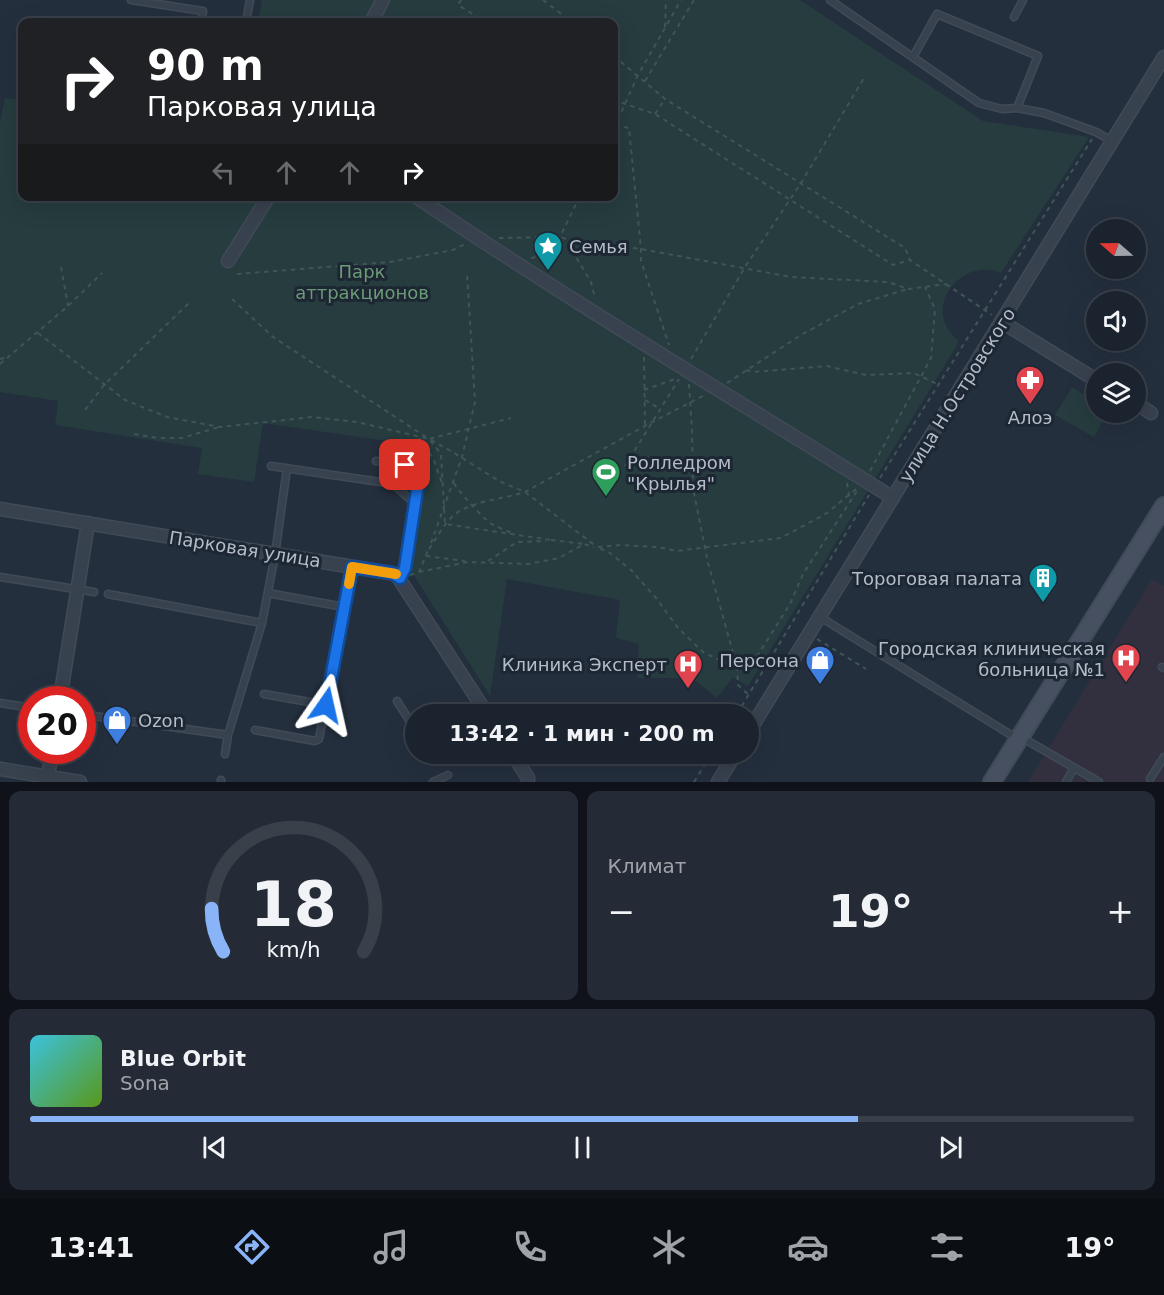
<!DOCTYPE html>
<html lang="ru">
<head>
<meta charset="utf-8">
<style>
  :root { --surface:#1b232e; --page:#242b36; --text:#f1f3f6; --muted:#a0a4aa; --line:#39404a; --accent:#8ab4f8 }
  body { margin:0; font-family:"DejaVu Sans",sans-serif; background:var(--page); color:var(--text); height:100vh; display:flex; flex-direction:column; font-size:22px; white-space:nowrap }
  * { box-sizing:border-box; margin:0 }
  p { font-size:20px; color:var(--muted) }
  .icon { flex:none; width:33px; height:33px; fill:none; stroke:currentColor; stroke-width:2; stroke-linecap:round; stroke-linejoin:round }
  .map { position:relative; height:782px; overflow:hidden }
  .side { display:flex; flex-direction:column; gap:9px; padding:9px; background:#0f1319; flex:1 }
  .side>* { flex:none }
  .hud { position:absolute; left:18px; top:18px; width:600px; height:183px; border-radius:12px; box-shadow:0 6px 24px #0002,0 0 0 2px var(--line); background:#202124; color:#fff; overflow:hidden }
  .needle { width:39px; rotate:290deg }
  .controls { position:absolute; left:1086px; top:219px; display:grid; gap:12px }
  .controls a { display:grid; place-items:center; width:60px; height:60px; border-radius:50%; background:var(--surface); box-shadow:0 6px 24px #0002,0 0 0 2px var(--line); font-size:30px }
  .speed { position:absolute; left:18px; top:686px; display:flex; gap:12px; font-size:30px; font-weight:700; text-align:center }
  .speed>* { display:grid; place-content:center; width:78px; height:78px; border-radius:50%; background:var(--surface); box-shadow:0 6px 24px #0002,0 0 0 2px var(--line); line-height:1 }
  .speed .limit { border:9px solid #d22; background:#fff; color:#111 }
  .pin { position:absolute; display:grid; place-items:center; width:51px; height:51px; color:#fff; margin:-26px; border-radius:12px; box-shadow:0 3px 9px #0006 }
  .me { position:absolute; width:66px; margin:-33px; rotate:11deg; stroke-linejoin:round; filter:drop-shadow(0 0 4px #0008) }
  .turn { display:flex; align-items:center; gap:21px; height:126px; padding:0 30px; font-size:27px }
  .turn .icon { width:78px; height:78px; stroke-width:2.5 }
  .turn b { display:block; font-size:42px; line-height:51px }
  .lanes { display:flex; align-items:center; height:57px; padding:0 30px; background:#0003; justify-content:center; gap:30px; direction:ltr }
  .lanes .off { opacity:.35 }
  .big { font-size:45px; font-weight:700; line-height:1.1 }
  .side .card { flex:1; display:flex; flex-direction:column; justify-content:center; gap:9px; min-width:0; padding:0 21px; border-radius:12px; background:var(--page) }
  .side .dial { align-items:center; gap:0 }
  .dial svg { height:156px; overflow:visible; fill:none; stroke:var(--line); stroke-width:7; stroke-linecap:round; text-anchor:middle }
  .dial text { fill:var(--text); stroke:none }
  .song { display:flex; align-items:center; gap:18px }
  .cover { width:72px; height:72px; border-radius:9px; background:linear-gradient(135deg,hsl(190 70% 55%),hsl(90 70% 35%)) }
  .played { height:6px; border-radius:3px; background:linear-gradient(90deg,var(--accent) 75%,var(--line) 75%) }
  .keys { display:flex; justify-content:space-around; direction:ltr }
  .heat { display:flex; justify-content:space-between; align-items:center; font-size:33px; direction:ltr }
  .side .tiles { flex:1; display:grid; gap:9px; grid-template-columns:1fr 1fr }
  .card:last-child { grid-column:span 2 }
  .trip { position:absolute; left:405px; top:704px; width:354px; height:60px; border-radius:30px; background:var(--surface); box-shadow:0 6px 24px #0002,0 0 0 2px var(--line); font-weight:700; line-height:60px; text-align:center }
  .menu { display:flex; height:96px; justify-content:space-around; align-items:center; background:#0b0e12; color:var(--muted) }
  .menu .icon { width:42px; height:42px }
  .menu .selected { color:var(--accent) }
  .menu b { font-size:27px; color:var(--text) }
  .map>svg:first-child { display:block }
  .medical { fill:#32303f }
  .green { fill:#263c3f }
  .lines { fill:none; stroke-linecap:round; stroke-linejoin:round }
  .lane-casing { stroke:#414a57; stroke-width:9 }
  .street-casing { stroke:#414a57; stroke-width:15 }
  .secondary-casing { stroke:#414a57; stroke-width:20 }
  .path { stroke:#3f5557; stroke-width:2; stroke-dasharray:4.5 4.5; stroke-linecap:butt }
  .lane { stroke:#38414e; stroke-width:6 }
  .street { stroke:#38414e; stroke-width:12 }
  .secondary { stroke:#465061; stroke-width:16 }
  .route-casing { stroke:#114b97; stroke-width:15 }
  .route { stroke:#1a73e8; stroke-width:10 }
  .slow { stroke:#f59e0b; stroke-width:10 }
  .labels { text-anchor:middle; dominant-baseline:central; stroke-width:6; stroke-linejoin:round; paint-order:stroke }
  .poi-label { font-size:18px; fill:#b4bcc9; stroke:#1d2633; text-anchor:end }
  .park-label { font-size:18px; fill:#6b9a76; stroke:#1d2633 }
  .street-label { font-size:18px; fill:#b4bcc9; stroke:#1d2633 }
</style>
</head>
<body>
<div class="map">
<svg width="1164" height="782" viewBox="0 0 1164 782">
  <rect width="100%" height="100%" fill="#242f3e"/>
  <path class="medical" d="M 1152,579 L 1164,586 L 1164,782 L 1028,782 Z"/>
  <path class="green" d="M 262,0 L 800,0 L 983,121 L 1089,137 L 1001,273 C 969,258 933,293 945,323 C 948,331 954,336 959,342 L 748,686 L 733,677 L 717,698 L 692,678 L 637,678 L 639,644 L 616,638 L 620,600 L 507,579 L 490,696 L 410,569 L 422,446 L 263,423 L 254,482 L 198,474 L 202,448 L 55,425 L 58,401 L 0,392 L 0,121 L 5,98 L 22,100 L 22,196 L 614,196 L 614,22 L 258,22 Z
    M 1072,387 L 1096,402 L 1096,412 L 1108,413 L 1094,437 L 1055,415 Z"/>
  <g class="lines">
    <g class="lane-casing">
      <path id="lane" d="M 131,0 L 203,11 L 201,22
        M 830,0 L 979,103 L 1002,109 L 1017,108 L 1044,113 L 1096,132 L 1112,141
        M 1014,17 L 1023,0
        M 246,22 L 250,0
        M 913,57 L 937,14 L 1038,56 L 1017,108
        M 376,461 C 397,464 411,461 418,484 L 405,568 L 400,578
        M 271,466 L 387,483 L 394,485 L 415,504
        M 0,577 L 94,592
        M 268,593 L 344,607 L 352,567
        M 108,594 L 262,623 L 275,555 L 287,468
        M 820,617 L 1016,738
        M 1162,667 L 1164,668
        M 264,694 L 326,705
        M 397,701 L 416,731
        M 0,703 L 32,708
        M 94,716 L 228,735 L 225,754
        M 255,730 L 315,741 L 319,739 L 344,607
        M 228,735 L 262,623
        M 1021,737 L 1099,782
        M 429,753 L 434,761 L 447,753
        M 1150,779 L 1164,757
        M 221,782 L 221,780
        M 433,782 L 448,775
        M 1066,782 L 1074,768"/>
    </g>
    <g class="street-casing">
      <path id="street" d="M 371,22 L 383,0
        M 415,196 C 571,302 734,398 893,498
        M 228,261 L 269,196
        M 1002,322 L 1096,380
        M 1136,403 L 1151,413
        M 0,509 L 396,574 L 487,714
        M 60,699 L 88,523
        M 748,733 L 1164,57
        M 512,753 L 528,778 L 528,782
        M 0,769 L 80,782
        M 48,777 L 52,750
        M 718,782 L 736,753"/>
    </g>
    <g class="secondary-casing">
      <path id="secondary" d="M 992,782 L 1164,506"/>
    </g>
    <path class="path" d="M 461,0 L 458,5 L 486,22
      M 543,0 L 572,22
      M 665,27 L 666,0
      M 614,56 L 665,99 L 905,248 L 910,260
      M 645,81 L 694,0
      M 614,98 L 625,104 L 655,114 L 893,265 L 910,260 L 992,315
      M 655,114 L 665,99
      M 615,125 L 629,128 L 641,249 L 641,261 L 669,345
      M 614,128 L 638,75 L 681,0
      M 499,238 L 560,237 L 573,241 L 641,249 L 791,277 L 888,282 L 908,289 L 947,284
      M 573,241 L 573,252 L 591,282 L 595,298
      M 531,258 L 551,255 L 580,196
      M 61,267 L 68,306
      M 237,274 L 390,262 L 453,250 L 467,243
      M 232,299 L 273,337 L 429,439 L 511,418
      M 38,333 L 125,400 L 167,417 L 220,427 L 313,417 L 357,422 L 429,439 L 441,454 L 445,524 L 551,540
      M 644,357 L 645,426
      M 0,359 L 9,357
      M 691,359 L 745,267 L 801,183 L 864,78
      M 0,364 L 68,306 L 102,273
      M 746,370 L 753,372 L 827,366 L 866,375 L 914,373 L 937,384
      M 727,383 L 801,335 L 858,304 L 908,289
      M 689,384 L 692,432 L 693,488 L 708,563 L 737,667 L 738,685 L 749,695
      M 644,390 L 678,378
      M 645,400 L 660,409
      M 85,410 L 104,385 L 191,301
      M 134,434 L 158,438 L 182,438 L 219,427
      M 419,438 L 433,458 L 442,483
      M 431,440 L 451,451 L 499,481 L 525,492 L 597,547
      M 625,466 L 679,379
      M 870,471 L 931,358 L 935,309 L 925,287
      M 880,478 L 1092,139
      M 454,483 C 457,490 483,518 490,523 C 496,527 505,530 512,533
      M 847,483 L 850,501
      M 856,489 L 827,513 L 781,538 L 676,551 L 658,547 L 621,545 L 597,547 L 610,553 L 631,570 L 656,598 L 678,628 L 703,652 L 728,664 L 741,666 L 754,661 L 790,604 L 803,574 L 859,488
      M 551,540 L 584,544
      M 431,543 L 462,457 L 475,402 L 467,273
      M 429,549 C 437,537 444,524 454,515 C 471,501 504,499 525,492 L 654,421 L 707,394
      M 426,556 L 465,561
      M 488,561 L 517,542 L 546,541
      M 419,572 L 468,562 L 529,564 L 559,558 L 584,544 L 594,547
      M 410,575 L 419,572 L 429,548
      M 817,639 L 866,669
      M 714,714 L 718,707
      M 737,714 L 869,495
      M 663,755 L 685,760 L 689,753
      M 694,782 L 712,753"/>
    <use href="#lane" class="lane"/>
    <use href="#street" class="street"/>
    <use href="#secondary" class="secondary"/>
  </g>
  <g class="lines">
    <g class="route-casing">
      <path id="route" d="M 326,705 L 352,567 L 392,573 L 400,578 L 405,568 L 418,484 L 415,473 L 405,465"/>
    </g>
    <use href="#route" class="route"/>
    <path class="slow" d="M 349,584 L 352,567 L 396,574"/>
  </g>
  <defs>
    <g id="sight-pin" transform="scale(1.5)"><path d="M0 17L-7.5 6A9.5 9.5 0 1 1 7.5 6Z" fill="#0f9aa8" stroke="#1d2633"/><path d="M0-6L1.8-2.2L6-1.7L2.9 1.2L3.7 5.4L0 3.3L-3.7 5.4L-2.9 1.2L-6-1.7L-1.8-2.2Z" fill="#fff"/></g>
    <g id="pharmacy-pin" transform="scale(1.5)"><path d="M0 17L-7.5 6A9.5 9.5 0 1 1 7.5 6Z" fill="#e0444e" stroke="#1d2633"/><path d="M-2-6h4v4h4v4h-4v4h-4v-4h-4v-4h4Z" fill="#fff"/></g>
    <g id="stadium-pin" transform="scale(1.5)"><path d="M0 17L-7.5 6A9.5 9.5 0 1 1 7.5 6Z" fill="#2e9e5b" stroke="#1d2633"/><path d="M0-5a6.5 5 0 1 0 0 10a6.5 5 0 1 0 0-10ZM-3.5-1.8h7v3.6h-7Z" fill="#fff"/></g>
    <g id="building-pin" transform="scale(1.5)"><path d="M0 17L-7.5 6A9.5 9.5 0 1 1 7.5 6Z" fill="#0f9aa8" stroke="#1d2633"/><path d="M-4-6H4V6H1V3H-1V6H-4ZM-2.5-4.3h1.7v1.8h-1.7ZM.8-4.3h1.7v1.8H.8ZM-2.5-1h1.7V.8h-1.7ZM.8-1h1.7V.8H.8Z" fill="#fff"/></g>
    <g id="hospital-pin" transform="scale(1.5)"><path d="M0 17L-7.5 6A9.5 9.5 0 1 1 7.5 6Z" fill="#e0444e" stroke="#1d2633"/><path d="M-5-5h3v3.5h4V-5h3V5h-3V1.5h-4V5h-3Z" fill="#fff"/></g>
    <g id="shop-pin" transform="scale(1.5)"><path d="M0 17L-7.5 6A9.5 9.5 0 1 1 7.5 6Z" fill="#3f7fe0" stroke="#1d2633"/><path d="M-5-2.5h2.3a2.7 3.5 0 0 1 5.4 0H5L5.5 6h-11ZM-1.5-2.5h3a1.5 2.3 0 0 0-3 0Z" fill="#fff"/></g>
  </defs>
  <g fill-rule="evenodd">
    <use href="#sight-pin" x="548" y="246"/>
    <use href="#pharmacy-pin" x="1030" y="380"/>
    <use href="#stadium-pin" x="606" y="472"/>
    <use href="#building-pin" x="1043" y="578"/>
    <use href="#hospital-pin" x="1126" y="658"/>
    <use href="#shop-pin" x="820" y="660"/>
    <use href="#hospital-pin" x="688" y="664"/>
    <use href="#shop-pin" x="117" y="720"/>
  </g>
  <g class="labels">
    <g class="poi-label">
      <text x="569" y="246" text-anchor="start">Семья</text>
      <text x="1030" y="417" text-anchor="middle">Алоэ</text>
      <text x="627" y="462" text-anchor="start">Ролледром<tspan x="627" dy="21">"Крылья"</tspan></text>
      <text x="1022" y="578">Тороговая палата</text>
      <text x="1105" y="648">Городская клиническая<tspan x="1105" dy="21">больница №1</tspan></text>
      <text x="799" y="660">Персона</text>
      <text x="667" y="664">Клиника Эксперт</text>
      <text x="138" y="720" text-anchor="start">Ozon</text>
    </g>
    <g class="park-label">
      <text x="362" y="271">Парк<tspan x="362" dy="21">аттракционов</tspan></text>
    </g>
    <g class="street-label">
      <text transform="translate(957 395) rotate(-58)">улица Н.Островского</text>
      <text transform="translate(245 549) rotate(9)">Парковая улица</text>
    </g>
  </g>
</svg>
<div class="controls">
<a><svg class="needle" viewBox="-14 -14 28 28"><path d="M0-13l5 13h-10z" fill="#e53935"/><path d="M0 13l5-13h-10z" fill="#a0a4aa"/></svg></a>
<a><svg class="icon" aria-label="sound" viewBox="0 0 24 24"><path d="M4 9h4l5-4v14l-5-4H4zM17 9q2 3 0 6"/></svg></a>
<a><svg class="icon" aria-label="layers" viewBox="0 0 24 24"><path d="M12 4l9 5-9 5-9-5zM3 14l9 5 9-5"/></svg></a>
</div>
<div class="speed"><div class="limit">20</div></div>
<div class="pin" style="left:405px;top:465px;background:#d93025"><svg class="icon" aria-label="arrive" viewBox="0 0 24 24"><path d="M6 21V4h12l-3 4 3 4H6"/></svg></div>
<svg class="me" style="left:326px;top:705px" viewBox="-20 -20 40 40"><path d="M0-17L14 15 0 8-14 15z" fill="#1a73e8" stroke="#fff" stroke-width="4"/></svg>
<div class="trip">13:42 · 1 мин · 200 m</div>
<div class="hud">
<div class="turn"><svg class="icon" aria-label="right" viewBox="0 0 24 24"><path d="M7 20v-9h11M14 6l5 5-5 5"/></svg><div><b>90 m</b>Парковая улица</div></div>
<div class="lanes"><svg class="icon off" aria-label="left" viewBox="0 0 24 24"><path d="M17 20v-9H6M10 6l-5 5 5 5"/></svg><svg class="icon off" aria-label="ahead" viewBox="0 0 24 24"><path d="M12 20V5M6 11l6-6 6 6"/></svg><svg class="icon off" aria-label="ahead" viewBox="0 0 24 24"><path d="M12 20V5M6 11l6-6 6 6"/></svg><svg class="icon" aria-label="right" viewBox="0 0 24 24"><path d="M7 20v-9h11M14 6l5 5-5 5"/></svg></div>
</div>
</div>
<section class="side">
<div class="tiles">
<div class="card dial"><svg viewBox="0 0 100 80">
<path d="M14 69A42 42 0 1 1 86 69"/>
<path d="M14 69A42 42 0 0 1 8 47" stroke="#8ab4f8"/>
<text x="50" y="56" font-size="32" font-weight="700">18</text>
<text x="50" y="72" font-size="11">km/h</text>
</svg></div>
<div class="card"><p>Климат</p>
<div class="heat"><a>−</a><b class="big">19°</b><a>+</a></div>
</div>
<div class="card">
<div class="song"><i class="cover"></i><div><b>Blue Orbit</b><p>Sona</p></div></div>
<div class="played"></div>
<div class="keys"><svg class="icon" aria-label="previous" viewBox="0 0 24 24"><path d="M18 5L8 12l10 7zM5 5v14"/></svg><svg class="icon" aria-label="pause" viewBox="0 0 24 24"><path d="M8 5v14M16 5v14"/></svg><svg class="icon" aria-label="next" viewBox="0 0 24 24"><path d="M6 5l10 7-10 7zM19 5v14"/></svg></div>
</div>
</div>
</section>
<nav class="menu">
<b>13:41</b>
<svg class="icon selected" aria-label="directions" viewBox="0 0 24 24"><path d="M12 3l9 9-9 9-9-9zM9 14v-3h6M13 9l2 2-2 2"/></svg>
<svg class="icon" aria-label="music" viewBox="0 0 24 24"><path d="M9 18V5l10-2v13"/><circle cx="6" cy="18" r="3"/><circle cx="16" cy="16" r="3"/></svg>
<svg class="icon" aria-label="phone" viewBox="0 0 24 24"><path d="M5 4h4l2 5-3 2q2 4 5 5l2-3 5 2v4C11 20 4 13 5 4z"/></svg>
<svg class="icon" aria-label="climate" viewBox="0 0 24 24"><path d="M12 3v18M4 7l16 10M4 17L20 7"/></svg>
<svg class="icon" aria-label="car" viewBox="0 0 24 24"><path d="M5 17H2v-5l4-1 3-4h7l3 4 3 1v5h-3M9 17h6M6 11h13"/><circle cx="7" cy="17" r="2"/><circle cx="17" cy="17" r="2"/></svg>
<svg class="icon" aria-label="filters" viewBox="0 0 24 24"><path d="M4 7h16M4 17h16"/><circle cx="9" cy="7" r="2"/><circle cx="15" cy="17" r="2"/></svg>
<b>19°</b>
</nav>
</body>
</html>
